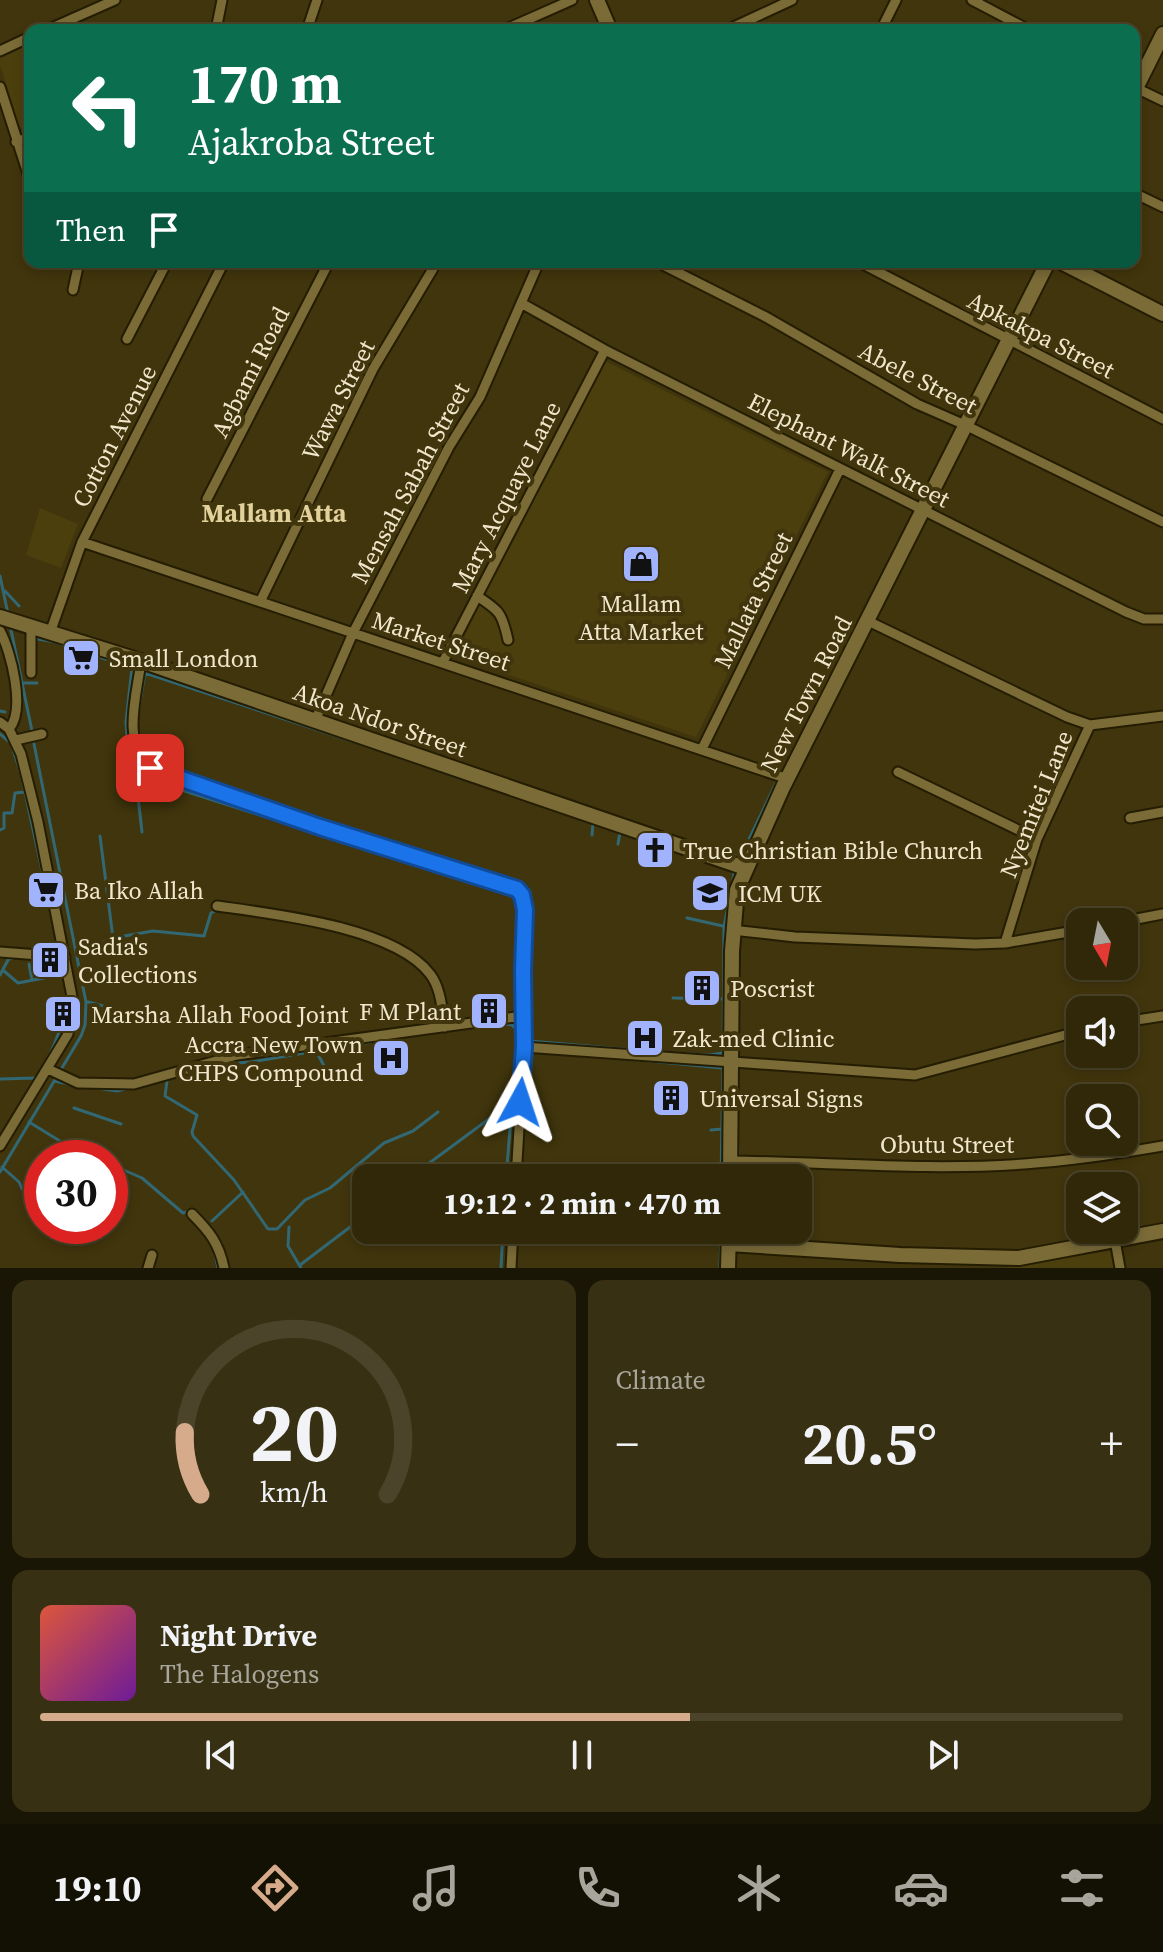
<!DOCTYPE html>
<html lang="en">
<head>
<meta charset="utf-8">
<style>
  :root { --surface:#302809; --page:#383012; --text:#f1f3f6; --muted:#a8a69c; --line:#4b442a; --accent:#d6ab8b }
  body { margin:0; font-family:"Source Serif 4",serif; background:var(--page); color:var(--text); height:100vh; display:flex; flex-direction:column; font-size:30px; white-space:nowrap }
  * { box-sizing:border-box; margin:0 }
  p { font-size:26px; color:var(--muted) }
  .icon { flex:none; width:44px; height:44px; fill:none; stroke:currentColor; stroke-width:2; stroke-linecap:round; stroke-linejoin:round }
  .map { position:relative; height:1268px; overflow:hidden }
  .sheet { display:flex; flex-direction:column; gap:12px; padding:12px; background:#1a1605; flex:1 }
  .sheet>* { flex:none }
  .banner { position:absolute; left:24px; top:24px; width:1116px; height:244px; border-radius:16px; box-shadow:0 4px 12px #0003,0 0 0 2px var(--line); background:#0b6e4f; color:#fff; overflow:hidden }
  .needle { width:52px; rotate:170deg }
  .buttons { position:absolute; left:1066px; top:908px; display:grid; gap:16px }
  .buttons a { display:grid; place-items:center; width:72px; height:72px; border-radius:16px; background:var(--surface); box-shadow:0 4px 12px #0003,0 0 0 2px var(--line); font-size:40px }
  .speed { position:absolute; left:24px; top:1140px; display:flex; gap:16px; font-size:40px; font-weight:700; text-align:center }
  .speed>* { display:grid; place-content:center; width:104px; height:104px; border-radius:50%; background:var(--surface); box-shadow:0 4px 12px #0003,0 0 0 2px var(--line); line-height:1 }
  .speed .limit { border:12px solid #d22; background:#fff; color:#111 }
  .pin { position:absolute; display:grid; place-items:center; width:68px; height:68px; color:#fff; margin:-34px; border-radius:16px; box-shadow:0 4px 12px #0006 }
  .me { position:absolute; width:88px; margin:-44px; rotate:5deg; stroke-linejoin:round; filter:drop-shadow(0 0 6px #0008) }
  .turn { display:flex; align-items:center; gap:28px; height:168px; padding:0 32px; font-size:36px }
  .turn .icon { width:104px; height:104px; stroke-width:2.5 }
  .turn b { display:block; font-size:56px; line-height:68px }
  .then { display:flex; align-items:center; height:76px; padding:0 32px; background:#0003; gap:16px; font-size:30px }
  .big { font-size:60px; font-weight:700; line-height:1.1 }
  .sheet .tile { flex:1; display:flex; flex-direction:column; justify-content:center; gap:12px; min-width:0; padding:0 28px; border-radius:16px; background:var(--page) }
  .sheet .dial { align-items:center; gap:0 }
  .dial svg { height:208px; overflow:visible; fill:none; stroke:var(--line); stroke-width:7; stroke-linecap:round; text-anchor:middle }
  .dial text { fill:var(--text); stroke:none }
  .song { display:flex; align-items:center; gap:24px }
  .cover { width:96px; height:96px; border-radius:12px; background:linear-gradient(135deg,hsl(10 70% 55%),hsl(280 70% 35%)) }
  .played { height:8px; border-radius:4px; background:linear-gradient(90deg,var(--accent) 60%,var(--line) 60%) }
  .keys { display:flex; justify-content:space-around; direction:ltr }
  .heat { display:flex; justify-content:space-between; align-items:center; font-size:44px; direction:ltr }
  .sheet .tiles { flex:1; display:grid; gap:12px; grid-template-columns:1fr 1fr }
  .tile:last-child { grid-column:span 2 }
  .trip { position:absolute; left:352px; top:1164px; width:460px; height:80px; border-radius:16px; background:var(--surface); box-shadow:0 4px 12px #0003,0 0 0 2px var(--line); font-weight:700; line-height:80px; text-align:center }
  .tabs { display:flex; height:128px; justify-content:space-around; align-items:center; background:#131004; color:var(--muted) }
  .tabs .icon { width:56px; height:56px }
  .tabs .current { color:var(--accent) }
  .tabs b { font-size:36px; color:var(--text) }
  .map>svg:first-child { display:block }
  .built { fill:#4c3f0e }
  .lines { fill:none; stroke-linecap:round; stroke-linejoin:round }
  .stream { stroke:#326874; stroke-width:3 }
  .street-casing { stroke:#241d02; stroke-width:13 }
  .secondary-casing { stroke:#241d02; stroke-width:18 }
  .street { stroke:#7a6b37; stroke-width:9 }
  .secondary { stroke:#7a6b37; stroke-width:14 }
  .route-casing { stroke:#114b97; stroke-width:20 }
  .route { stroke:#1a73e8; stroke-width:14 }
  .labels { text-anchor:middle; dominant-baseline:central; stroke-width:8; stroke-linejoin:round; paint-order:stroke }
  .street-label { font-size:24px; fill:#f0e7cc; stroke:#40350c }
  .poi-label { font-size:24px; fill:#f0e7cc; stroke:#40350c; text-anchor:start }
  .neighbourhood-label { font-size:26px; font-weight:bold; fill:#e2d19a; stroke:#40350c }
</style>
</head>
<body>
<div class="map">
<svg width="1163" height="1268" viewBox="0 0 1163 1268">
  <rect width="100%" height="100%" fill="#40350c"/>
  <path class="built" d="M 30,35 L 30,125 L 20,128 L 0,65 L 0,48 Z
    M 601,359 L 828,472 L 696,737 L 454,657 Z
    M 40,508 L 78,524 L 61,568 L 26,555 Z
    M 1113,1250 L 1116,1268 L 1007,1268 L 1007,1266 Z"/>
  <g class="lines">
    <path class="stream" d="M 0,576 L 8,614
      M 5,591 L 19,606
      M 10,625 L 32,731
      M 38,639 L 55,642 L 132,668 L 126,722 L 128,749 L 135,771 L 142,832
      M 22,683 L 37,683
      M 0,711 L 5,712
      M 138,712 L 145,673 L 388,753
      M 0,734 L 11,743 L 21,774 L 51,912
      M 399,757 L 463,779
      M 135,771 L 141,777 L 515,897 L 518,904 L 516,1009
      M 218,787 L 416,852
      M 557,796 L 576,803
      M 0,830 L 4,828 L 4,813 L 12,813 L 15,793 L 25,792
      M 592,835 L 593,823
      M 100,836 L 113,938
      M 618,844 L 620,832
      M 731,856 L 742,854 L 777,781
      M 442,860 L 462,867
      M 511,883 L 526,887 L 529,895 L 528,907
      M 687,918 L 723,926
      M 303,924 L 318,927
      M 41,951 L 53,950 L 57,943
      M 76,954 L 113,938 L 153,931 L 204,936 L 211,913 L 217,910
      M 53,960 L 59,963 L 64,971
      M 29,964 L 32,980
      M 4,971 L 18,983 L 54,976
      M 0,975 L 8,960 L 14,957
      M 673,998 L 724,999
      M 88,1002 L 111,1008
      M 528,1015 L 529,1043
      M 498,1023 L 512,1025 L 518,1031 L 506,1178
      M 387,1039 L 443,1031
      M 529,1041 L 657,1052
      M 242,1050 L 321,1039
      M 316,1051 L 329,1075
      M 668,1053 L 709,1055 L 723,1053 L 724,927 L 734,874 L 731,869
      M 628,1059 L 723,1068 L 721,1178
      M 221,1064 L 251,1062 L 376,1041
      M 0,1079 L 36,1078
      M 526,1079 L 529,1051
      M 54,1081 L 74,1085
      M 160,1081 L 203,1069
      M 167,1081 L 165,1096 L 197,1115 L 192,1132 L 193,1136 L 234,1180 L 268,1229 L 277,1229 L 305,1200 L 330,1188 L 384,1143 L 413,1131 L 438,1112
      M 97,1088 L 117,1091 L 129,1088
      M 74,1108 L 121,1124
      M 29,1122 L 68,1146 L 97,1158
      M 711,1130 L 722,1129
      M 737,1132 L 738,1154
      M 0,1137 C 28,1091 65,1046 67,990
      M 110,1164 L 142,1178 L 183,1213 L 191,1211
      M 2,1167 L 19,1182 L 22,1189 L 42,1194
      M 0,1172 L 81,1036 L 85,1025 L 86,1002 L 34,744
      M 409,1178 L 493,1116 L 512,1115
      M 737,1178 L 738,1165
      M 212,1221 L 243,1192
      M 289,1227 L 288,1246 L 301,1268
      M 737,1230 L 737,1236
      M 221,1243 L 223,1252
      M 214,1249 L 218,1268
      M 300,1265 L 366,1215
      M 501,1268 L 503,1230
      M 720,1268 L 721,1230"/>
    <g class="street-casing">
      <path id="street" d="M 972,0 L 1029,30
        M 47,30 L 115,0
        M 216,30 L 222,0
        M 307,30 L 317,0
        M 504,30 L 572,0
        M 727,30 L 792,0
        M 881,30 L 896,0
        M 0,51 L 30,37
        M 0,87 L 30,180
        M 1134,87 L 1163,101
        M 16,142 L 30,137
        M 1134,193 L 1163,207
        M 657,262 L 764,316 L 917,404 L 965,425 L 1163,522
        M 859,262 L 1163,419
        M 73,290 L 79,262
        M 521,303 L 605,350 L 1126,612 L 1144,619 L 1163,619
        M 127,339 L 167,262
        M 207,499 L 329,262
        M 82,542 L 788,779
        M 477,596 C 500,611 502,613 508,640
        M 260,602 L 373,369 L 437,262
        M 868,621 L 1067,717 L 1090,725 L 1163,716
        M 31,626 L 31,673
        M 0,631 C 11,651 26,710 9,729
        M 50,633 L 82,542 L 224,262
        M 141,661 C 137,695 121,742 150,768 L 320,827 L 509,886 L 522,895 L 525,910 L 523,971 L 524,1047 L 516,1178
        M 443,662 L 605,350
        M 315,721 L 353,633 L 449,447 L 480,397 L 539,262
        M 0,722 L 9,729 L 21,754 L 38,822 L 73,1002 L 68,1034 L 0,1146
        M 16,740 L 42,734
        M 702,749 L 840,469
        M 898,772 L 1037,839
        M 1130,818 L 1163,812
        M 217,906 C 274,914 394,927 430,974 C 441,988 442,1010 445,1027
        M 1121,922 L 1163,914
        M 732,930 L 795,937 L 975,944 L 1005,943 L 1080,930
        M 1005,943 L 1037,839 L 1090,725
        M 0,952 L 65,957
        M 1124,1022 L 1163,1016
        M 524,1047 L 915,1075 L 1080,1031
        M 48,1069 L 78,1083 L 134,1084 L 237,1055 L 523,1016
        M 730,1161 C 828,1162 927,1171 1024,1164 C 1070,1161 1117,1154 1163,1146
        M 192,1214 C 209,1231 219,1243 224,1268
        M 513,1237 L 569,1238
        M 1115,1240 L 1120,1268
        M 148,1268 L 152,1255
        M 511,1268 L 513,1230"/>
    </g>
    <g class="secondary-casing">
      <path id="secondary" d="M 597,0 L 610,30
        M 1134,92 L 1163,34
        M 1061,262 L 1163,314
        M 0,617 L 141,661 L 745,868
        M 730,1178 L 732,951 L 737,890 L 783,787 L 1048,262
        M 729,1244 L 900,1255 L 1019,1258 L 1163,1231
        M 728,1268 L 729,1230"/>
    </g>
    <use href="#street" class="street"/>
    <use href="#secondary" class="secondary"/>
  </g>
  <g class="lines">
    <g class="route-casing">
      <path id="route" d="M 150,768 L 320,827 L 517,889 L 522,895 L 525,910 L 523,971 L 524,1047 L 520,1102"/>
    </g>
    <use href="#route" class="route"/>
  </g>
  <defs>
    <g id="shop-square" transform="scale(2)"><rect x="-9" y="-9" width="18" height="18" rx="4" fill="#a1b3fd" stroke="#40350c"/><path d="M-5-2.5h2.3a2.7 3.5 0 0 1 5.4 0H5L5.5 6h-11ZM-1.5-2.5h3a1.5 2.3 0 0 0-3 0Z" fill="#111"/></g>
    <g id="supermarket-square" transform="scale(2)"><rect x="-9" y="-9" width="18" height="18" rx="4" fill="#a1b3fd" stroke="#40350c"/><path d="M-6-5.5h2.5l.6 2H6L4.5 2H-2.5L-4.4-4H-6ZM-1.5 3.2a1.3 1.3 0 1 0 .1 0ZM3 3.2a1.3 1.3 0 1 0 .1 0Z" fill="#111"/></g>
    <g id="church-square" transform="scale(2)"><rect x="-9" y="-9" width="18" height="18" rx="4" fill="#a1b3fd" stroke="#40350c"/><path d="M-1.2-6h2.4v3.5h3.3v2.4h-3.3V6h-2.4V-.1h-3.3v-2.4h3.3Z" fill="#111"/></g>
    <g id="university-square" transform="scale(2)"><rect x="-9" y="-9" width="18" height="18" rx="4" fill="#a1b3fd" stroke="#40350c"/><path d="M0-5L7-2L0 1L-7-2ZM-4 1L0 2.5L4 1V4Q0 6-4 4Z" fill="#111"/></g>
    <g id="building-square" transform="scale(2)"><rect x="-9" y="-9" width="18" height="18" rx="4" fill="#a1b3fd" stroke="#40350c"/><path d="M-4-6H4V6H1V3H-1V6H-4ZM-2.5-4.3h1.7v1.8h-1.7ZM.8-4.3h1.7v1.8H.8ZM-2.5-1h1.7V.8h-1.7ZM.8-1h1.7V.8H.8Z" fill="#111"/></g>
    <g id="hospital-square" transform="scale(2)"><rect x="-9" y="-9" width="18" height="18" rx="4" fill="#a1b3fd" stroke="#40350c"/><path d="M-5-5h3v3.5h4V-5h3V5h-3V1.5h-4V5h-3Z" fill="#111"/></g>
  </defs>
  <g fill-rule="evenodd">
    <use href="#shop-square" x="641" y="564"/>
    <use href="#supermarket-square" x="81" y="658"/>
    <use href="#church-square" x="655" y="850"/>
    <use href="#supermarket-square" x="46" y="890"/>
    <use href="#university-square" x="710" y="893"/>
    <use href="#building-square" x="50" y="960"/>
    <use href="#building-square" x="702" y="988"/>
    <use href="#building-square" x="489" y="1011"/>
    <use href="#building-square" x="63" y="1014"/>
    <use href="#hospital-square" x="645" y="1038"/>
    <use href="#hospital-square" x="391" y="1058"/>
    <use href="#building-square" x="671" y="1098"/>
  </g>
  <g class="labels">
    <g class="street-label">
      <text transform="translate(1041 335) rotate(27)">Apkakpa Street</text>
      <text transform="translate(250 372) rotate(-63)">Agbami Road</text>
      <text transform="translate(918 378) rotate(27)">Abele Street</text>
      <text transform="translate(338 400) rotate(-63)">Wawa Street</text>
      <text transform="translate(114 436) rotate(-63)">Cotton Avenue</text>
      <text transform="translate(849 450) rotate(27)">Elephant Walk Street</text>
      <text transform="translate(410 483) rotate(-62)">Mensah Sabah Street</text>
      <text transform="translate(506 497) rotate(-63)">Mary Acquaye Lane</text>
      <text transform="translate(753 600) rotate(-64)">Mallata Street</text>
      <text transform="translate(441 641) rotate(18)">Market Street</text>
      <text transform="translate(806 694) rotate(-63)">New Town Road</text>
      <text transform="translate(380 720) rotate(19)">Akoa Ndor Street</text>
      <text transform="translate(1036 804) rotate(-68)">Nyemitei Lane</text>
      <text x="947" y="1144">Obutu Street</text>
    </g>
    <g class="poi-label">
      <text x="641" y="603" text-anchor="middle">Mallam<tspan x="641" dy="28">Atta Market</tspan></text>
      <text x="109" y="658">Small London</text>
      <text x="683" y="850">True Christian Bible Church</text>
      <text x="74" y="890">Ba Iko Allah</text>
      <text x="738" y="893">ICM UK</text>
      <text x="78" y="946">Sadia's<tspan x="78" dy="28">Collections</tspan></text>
      <text x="730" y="988">Poscrist</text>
      <text x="461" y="1011" text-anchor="end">F M Plant</text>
      <text x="91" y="1014">Marsha Allah Food Joint</text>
      <text x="673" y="1038">Zak-med Clinic</text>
      <text x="363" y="1044" text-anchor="end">Accra New Town<tspan x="363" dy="28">CHPS Compound</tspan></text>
      <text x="699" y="1098">Universal Signs</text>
    </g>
    <g class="neighbourhood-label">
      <text x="274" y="513">Mallam Atta</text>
    </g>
  </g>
</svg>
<div class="buttons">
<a><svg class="needle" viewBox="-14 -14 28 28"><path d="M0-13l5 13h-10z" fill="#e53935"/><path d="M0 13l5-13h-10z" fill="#a8a69c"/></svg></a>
<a><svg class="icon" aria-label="sound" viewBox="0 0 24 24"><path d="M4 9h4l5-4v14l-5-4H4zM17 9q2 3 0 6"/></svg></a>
<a><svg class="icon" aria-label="search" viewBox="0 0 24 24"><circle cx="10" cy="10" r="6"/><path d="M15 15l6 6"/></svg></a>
<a><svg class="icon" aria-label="layers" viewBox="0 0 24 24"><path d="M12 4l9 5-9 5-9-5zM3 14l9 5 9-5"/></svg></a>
</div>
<div class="speed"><div class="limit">30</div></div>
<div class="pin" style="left:150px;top:768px;background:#d93025"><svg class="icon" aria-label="arrive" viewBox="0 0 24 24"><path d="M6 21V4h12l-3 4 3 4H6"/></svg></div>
<svg class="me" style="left:520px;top:1102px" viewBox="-20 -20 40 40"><path d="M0-17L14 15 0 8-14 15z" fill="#1a73e8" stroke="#fff" stroke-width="4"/></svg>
<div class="trip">19:12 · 2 min · 470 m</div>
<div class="banner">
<div class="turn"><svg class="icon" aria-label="left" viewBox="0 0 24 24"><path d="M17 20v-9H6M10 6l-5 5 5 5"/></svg><div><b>170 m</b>Ajakroba Street</div></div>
<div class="then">Then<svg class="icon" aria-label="arrive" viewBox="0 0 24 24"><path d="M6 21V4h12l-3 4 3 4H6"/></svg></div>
</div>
</div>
<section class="sheet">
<div class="tiles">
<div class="tile dial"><svg viewBox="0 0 100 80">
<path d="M14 69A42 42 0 1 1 86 69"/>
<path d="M14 69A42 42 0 0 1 8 45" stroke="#d6ab8b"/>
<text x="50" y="56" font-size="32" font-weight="700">20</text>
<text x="50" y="72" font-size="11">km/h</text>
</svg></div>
<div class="tile"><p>Climate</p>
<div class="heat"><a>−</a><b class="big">20.5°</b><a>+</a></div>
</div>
<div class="tile">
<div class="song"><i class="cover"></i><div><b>Night Drive</b><p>The Halogens</p></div></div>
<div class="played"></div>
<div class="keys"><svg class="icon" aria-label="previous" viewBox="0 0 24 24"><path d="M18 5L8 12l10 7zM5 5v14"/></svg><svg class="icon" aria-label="pause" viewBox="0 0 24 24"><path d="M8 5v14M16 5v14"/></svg><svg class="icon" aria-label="next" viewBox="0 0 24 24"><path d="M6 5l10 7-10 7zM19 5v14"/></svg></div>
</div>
</div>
</section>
<nav class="tabs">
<b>19:10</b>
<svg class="icon current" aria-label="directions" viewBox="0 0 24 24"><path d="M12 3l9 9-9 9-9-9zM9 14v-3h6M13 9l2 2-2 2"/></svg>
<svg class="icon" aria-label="music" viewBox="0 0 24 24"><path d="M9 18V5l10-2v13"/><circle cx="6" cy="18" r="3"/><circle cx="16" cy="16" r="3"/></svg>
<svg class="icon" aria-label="phone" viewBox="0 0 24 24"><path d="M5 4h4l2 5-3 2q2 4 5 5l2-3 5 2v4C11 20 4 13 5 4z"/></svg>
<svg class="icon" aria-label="climate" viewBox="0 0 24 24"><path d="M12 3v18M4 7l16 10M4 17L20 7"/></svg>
<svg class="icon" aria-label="car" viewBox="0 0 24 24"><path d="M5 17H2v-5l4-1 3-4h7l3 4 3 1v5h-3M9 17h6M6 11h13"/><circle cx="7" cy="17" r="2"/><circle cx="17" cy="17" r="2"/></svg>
<svg class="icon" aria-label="filters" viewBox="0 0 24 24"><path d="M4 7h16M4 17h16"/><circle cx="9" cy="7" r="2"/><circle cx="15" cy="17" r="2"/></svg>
</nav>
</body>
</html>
